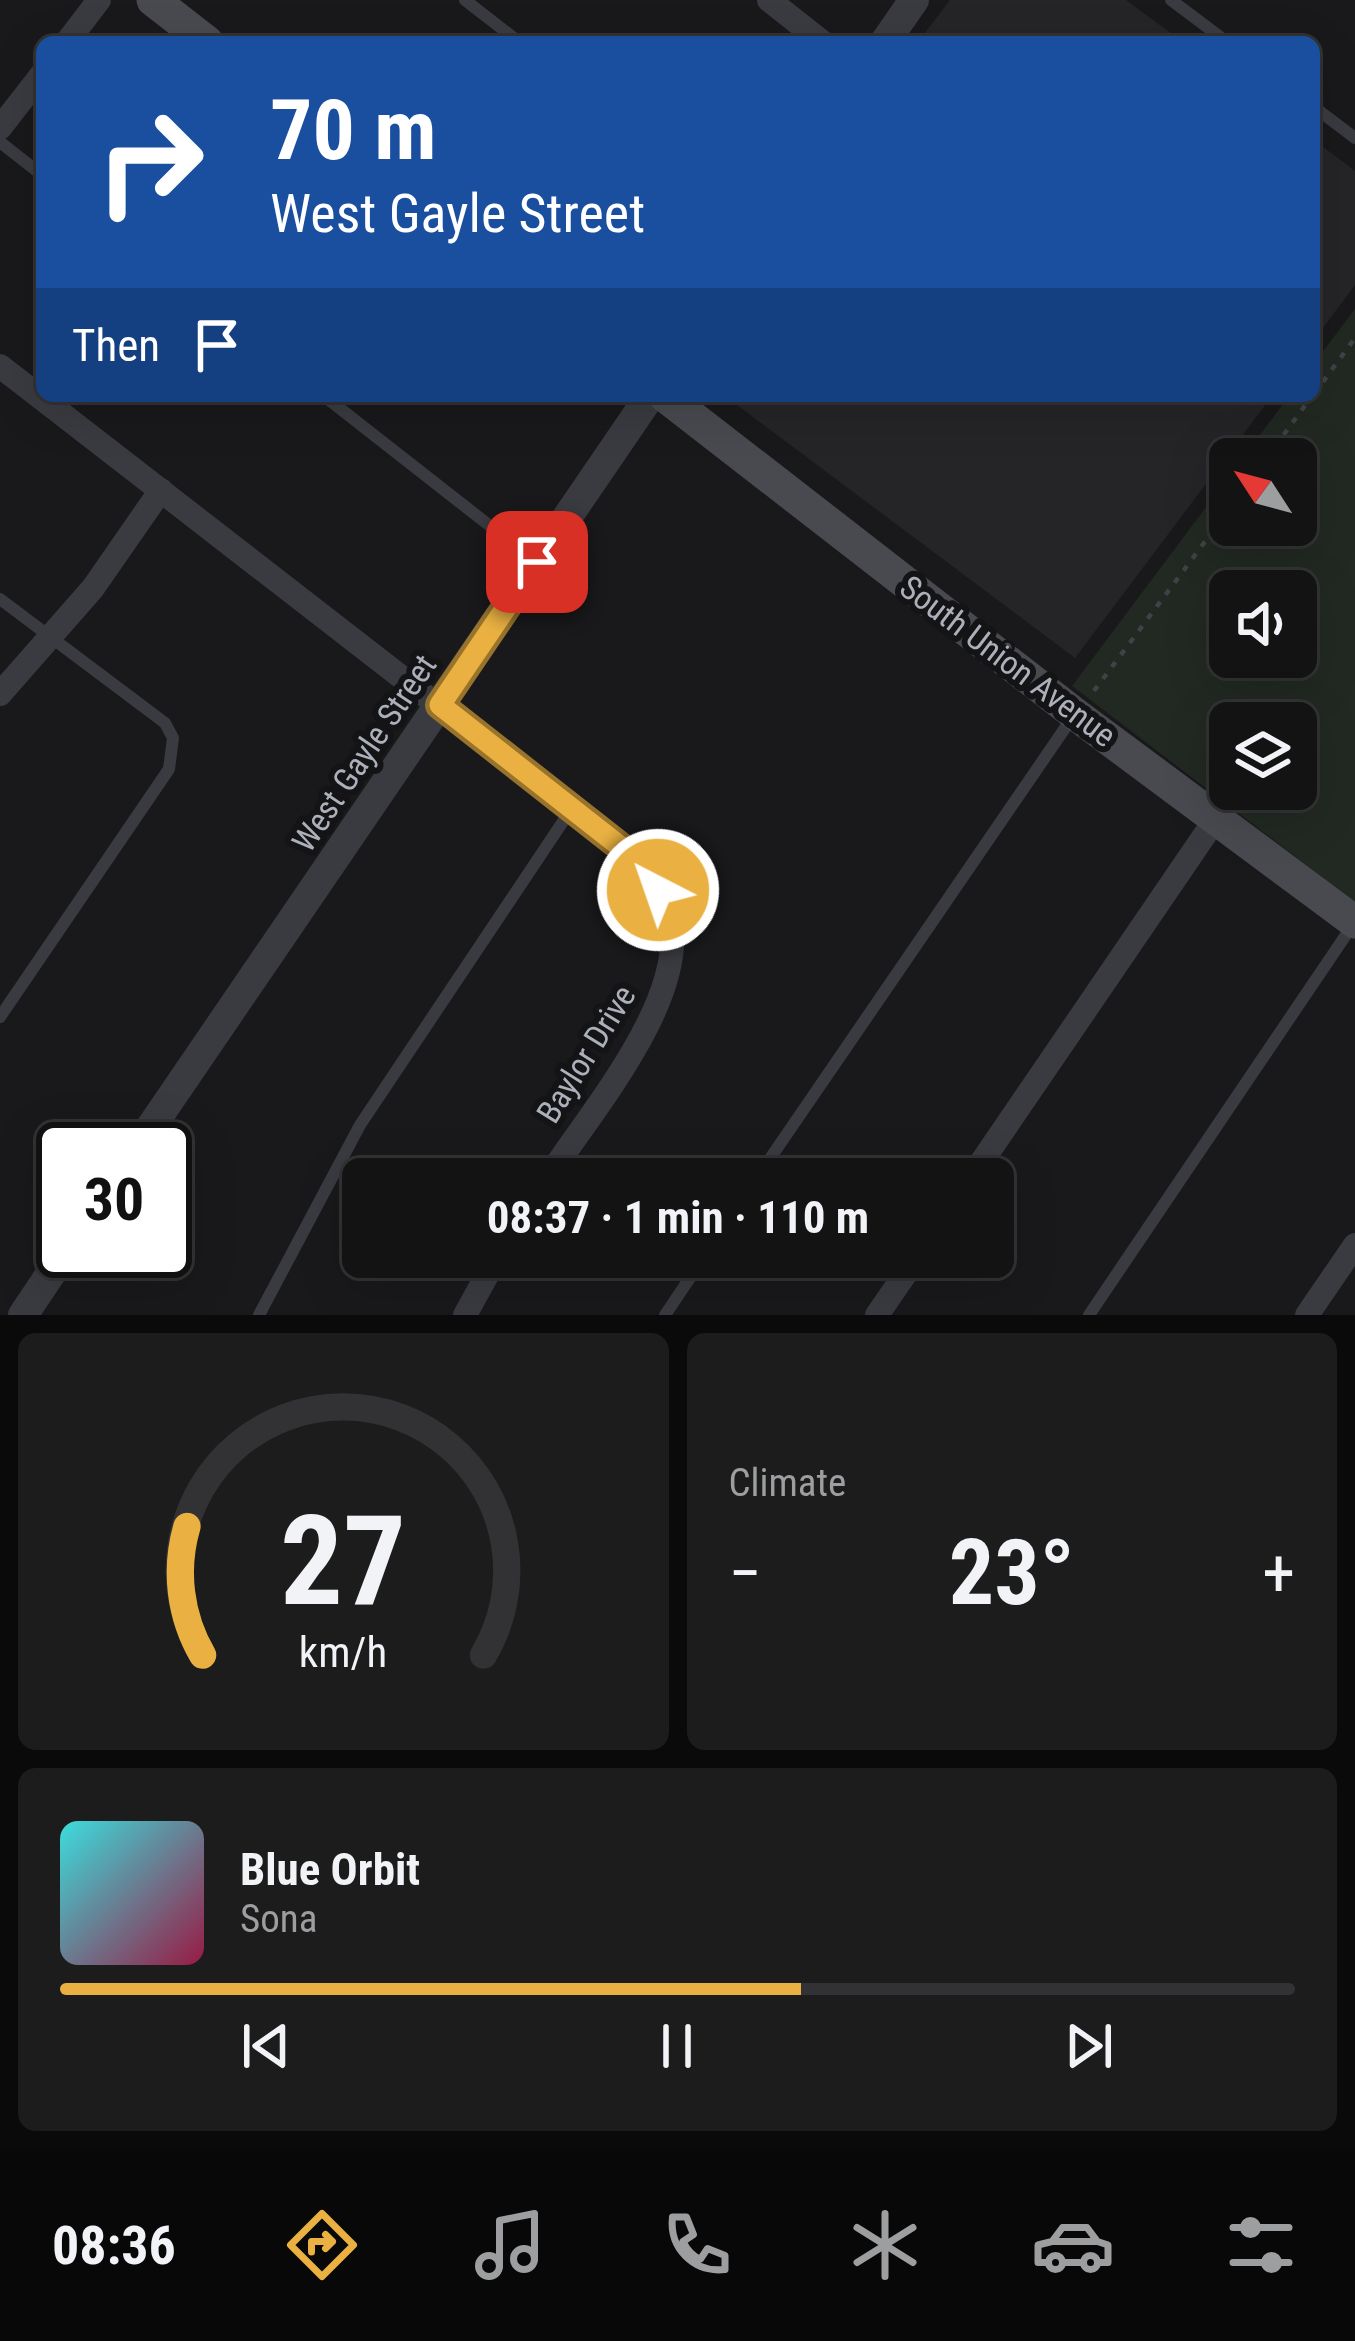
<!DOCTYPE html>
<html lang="en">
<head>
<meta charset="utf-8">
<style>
  :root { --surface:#131314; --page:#1c1c1d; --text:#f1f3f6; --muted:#9d9ea0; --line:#323234; --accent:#eab142 }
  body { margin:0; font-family:"Roboto Condensed",sans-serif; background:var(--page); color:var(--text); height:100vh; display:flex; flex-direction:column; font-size:45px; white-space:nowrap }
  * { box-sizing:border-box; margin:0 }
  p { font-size:39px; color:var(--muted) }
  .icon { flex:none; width:66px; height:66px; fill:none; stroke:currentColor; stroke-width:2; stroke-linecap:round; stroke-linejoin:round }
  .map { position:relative; height:1315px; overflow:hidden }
  .sheet { display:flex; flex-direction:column; gap:18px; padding:18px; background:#0a0a0b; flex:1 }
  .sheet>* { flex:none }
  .top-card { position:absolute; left:36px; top:36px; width:1284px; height:366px; border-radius:18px; box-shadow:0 12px 48px #0002,0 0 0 3px var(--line); background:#1a4fa0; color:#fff; overflow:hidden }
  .needle { width:78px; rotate:306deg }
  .buttons { position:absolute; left:1209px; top:438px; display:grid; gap:24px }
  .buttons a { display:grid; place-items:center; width:108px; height:108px; border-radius:18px; background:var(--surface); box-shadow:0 12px 48px #0002,0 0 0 3px var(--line); font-size:60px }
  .speed { position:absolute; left:36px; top:1122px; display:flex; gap:24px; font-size:60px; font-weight:700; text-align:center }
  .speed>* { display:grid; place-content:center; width:156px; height:156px; border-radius:50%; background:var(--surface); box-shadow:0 12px 48px #0002,0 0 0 3px var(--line); line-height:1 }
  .speed .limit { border:6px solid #111; border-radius:18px; background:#fff; color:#111 }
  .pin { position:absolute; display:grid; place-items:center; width:102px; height:102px; color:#fff; margin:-51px; border-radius:24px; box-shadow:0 6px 18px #0006 }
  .me { position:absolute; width:132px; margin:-66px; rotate:319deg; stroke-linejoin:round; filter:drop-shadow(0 0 9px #0008) }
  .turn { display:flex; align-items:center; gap:42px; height:252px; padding:0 36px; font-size:54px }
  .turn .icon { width:156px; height:156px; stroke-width:2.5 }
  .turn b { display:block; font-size:84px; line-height:102px }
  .then { display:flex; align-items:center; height:114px; padding:0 36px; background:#0003; gap:24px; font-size:45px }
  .big { font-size:90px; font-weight:700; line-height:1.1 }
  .sheet .card { flex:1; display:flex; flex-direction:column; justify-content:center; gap:18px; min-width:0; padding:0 42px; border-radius:18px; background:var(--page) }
  .sheet .dial { align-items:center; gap:0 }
  .dial svg { height:312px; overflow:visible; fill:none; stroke:var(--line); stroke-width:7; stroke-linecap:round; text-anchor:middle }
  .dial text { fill:var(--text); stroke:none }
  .song { display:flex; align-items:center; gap:36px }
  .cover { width:144px; height:144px; border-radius:18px; background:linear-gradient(135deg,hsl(180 70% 55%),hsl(340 70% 35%)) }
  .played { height:12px; border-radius:6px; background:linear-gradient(90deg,var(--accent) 60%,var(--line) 60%) }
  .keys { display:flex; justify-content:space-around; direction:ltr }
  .heat { display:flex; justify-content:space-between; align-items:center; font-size:66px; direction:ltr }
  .sheet .tiles { flex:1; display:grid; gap:18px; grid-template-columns:1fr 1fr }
  .card:last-child { grid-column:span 2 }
  .trip { position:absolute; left:342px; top:1158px; width:672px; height:120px; border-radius:18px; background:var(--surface); box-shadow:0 12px 48px #0002,0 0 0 3px var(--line); font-weight:700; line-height:120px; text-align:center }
  .menu { display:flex; height:192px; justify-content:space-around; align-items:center; background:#080808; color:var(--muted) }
  .menu .icon { width:84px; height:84px }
  .menu .active { color:var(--accent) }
  .menu b { font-size:54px; color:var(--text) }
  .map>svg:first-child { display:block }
  .built { fill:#252528 }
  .green { fill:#212922; fill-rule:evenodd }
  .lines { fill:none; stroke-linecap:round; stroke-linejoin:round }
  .path { stroke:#404247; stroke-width:4.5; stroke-dasharray:6 9; stroke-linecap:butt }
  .service { stroke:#3a3b40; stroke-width:12 }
  .minor { stroke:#3a3b40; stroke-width:24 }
  .tertiary { stroke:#3a3b40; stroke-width:30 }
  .secondary { stroke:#484a50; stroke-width:33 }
  .route-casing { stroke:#98732b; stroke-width:30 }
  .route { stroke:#eab142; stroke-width:21 }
  .labels { text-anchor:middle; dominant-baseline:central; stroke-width:12; stroke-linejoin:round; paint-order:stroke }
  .street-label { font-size:33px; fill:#acb0ba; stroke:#141416 }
</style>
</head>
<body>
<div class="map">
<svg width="1355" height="1315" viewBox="0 0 1355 1315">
  <rect width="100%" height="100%" fill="#19191b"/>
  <path class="built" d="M 950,0 L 1126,0 L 1183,42 L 918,42 Z
    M 1314,140 L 1355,171 L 1355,285 L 1314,340 Z
    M 725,396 L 1272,396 L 1075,658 Z"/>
  <path class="green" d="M 1355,309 L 1355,902 L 1072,686 L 1230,475 L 1230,525 L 1296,525 L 1296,459 L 1242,459 L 1289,396 L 1314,396 L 1314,363 ZM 1230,591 L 1296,591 L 1296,657 L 1230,657 ZM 1230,723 L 1296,723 L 1296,789 L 1230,789 Z"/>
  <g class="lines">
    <path class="path" d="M 1314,394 L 1355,338
      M 1266,459 L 1312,396
      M 1094,691 L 1230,508"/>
    <path class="service" d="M 465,0 L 519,42
      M 1171,0 L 1227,42
      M 1314,107 L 1355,138
      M 0,142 L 42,175
      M 324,396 L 536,562
      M 0,599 L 165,723 L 173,738 L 169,769 L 0,1017
      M 756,1179 L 1074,715
      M 259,1315 L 360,1125 L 572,808
      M 665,1315 L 704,1257
      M 1089,1315 L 1354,923"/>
    <path class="minor" d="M 769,0 L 822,42
      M 67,42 L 99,0
      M 0,128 L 42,74
      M 0,366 L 645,866 C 653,881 667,899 670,916 C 689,999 591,1111 547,1179
      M 0,694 L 93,588 L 161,490
      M 970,1179 L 1217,817
      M 465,1315 L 497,1257
      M 877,1315 L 917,1257
      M 1307,1315 L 1355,1245"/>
    <path class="tertiary" d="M 885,42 L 914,0
      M 136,1149 L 650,396
      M 23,1315 L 66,1251"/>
    <path class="secondary" d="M 153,0 L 207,42
      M 665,396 L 1075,714 L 1355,922"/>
  </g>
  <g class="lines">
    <g class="route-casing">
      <path id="route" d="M 537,562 L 440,705 L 645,866 L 658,890"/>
    </g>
    <use href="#route" class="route"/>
  </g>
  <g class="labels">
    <g class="street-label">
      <text transform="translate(1008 661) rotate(37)">South Union Avenue</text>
      <text transform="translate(364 753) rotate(-56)">West Gayle Street</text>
      <text transform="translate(586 1054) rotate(-58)">Baylor Drive</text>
    </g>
  </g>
</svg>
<div class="buttons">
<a><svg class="needle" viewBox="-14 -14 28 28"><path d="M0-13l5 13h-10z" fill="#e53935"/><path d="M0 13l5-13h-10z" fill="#9d9ea0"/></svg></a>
<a><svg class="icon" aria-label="sound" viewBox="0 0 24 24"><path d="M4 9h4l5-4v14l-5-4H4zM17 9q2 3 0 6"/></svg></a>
<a><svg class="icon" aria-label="layers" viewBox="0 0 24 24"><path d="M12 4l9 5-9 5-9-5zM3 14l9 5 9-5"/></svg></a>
</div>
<div class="speed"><div class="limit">30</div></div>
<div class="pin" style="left:537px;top:562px;background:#d93025"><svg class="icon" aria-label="arrive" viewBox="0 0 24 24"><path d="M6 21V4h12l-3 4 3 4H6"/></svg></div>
<svg class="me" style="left:658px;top:890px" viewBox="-20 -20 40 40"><circle r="17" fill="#eab142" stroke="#fff" stroke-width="3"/><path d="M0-11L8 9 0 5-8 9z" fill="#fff"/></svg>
<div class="trip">08:37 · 1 min · 110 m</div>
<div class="top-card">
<div class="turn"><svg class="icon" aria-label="right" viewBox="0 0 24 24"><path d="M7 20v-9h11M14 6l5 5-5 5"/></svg><div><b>70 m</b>West Gayle Street</div></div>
<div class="then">Then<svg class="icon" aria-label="arrive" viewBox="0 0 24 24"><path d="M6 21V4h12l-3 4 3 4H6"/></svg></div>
</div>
</div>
<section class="sheet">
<div class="tiles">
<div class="card dial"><svg viewBox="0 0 100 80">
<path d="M14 69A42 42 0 1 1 86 69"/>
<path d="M14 69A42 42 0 0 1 10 36" stroke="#eab142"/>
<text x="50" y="56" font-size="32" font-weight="700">27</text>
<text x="50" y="72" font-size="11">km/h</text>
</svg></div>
<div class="card"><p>Climate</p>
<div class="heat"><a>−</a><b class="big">23°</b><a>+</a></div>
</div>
<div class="card">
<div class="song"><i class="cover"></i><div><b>Blue Orbit</b><p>Sona</p></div></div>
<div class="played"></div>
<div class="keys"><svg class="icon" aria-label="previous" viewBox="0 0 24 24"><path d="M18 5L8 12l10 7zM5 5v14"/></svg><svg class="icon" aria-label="pause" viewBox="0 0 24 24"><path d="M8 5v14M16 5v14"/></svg><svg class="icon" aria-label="next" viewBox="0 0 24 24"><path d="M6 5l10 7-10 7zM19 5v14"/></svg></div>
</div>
</div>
</section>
<nav class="menu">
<b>08:36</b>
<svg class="icon active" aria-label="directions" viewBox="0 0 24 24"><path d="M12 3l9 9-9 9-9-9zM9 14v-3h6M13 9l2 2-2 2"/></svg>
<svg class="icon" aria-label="music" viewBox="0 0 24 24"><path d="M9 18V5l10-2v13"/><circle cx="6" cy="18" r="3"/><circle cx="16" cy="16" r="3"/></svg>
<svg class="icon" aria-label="phone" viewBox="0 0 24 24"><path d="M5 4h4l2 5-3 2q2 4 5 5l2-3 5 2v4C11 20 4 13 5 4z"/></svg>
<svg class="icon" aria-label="climate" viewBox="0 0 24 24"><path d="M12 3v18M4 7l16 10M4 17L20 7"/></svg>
<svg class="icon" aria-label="car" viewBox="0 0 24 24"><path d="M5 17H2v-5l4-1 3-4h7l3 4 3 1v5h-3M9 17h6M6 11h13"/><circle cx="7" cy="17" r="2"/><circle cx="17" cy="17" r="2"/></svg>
<svg class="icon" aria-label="filters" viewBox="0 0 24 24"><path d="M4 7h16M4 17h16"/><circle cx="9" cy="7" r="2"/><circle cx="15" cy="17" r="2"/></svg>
</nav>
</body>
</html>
